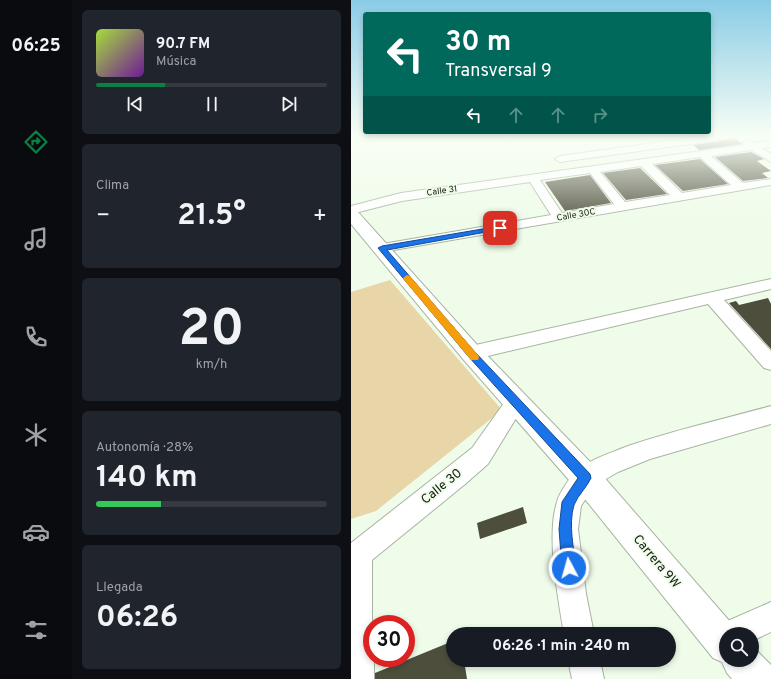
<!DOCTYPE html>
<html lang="es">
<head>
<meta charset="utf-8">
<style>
  :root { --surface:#171b24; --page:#20242c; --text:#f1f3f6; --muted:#9ea1a6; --line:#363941; --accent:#0b8043 }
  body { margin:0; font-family:Overpass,sans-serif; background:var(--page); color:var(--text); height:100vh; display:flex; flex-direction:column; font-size:15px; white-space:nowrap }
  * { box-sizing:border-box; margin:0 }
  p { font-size:13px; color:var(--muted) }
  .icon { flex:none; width:22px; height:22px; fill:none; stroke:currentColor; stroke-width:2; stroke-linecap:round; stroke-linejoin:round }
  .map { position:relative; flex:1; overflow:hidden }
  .details { display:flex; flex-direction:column; gap:10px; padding:10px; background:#0d0f14; width:279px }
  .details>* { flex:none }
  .hud { position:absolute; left:12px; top:12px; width:348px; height:122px; border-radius:4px; box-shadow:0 2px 6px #0003; background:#00695c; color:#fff; overflow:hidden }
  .controls { position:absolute; left:368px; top:627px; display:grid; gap:8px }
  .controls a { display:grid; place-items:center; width:40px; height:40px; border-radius:50%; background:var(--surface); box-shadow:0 2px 6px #0003; font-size:20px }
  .speed { position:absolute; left:12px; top:615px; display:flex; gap:8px; font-size:20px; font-weight:700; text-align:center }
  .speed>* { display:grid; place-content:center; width:52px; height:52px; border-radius:50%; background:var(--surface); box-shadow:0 2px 6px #0003; line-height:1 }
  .speed .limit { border:6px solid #d22; background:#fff; color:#111 }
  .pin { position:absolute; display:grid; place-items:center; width:34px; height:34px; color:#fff; margin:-17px; border-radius:8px; box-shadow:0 2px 6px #0006 }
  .me { position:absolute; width:44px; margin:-22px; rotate:354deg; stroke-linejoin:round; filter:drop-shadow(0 0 3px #0008) }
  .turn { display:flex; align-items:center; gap:14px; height:84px; padding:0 16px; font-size:18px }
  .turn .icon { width:52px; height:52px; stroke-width:2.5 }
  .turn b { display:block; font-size:28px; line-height:34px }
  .lanes { display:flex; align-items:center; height:38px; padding:0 16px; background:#0003; justify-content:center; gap:20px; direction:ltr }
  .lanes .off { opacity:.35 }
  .big { font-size:30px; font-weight:700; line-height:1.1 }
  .details .tile { flex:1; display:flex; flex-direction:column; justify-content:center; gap:6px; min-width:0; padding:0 14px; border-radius:6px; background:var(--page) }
  .details .dial { align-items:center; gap:0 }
  .dial b { font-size:52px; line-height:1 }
  .song { display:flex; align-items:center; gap:12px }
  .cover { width:48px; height:48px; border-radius:6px; background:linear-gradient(135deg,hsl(80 70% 55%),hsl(280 70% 35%)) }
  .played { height:4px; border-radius:2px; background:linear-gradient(90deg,var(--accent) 30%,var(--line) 30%) }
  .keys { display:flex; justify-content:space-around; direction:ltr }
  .heat { display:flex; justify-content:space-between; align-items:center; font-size:22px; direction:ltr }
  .charge { height:6px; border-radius:3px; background:linear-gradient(90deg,#34c759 28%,var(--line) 0) }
  .trip { position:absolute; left:95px; top:627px; width:230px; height:40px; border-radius:20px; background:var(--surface); box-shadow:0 2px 6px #0003; font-weight:700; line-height:40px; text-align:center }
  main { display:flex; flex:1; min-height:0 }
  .tabs { display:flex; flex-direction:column; width:72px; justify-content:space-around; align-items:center; background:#090b0e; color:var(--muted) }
  .tabs .icon { width:28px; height:28px }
  .tabs .selected { color:var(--accent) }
  .tabs b { font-size:18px; color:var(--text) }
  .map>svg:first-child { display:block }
  .green { fill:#e9d6a8 }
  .building { fill:#4d4e3c }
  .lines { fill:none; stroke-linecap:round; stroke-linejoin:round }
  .minor-casing { stroke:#a8b4a2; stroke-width:2 }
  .secondary-casing { stroke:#a8b4a2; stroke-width:2 }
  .minor { fill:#fff; fill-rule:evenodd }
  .secondary { fill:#fff; fill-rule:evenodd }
  .route { fill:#1a73e8; stroke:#114b97 }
  .slow { fill:#f59e0b }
  .labels { text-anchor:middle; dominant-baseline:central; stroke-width:4; stroke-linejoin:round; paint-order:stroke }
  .far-street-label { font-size:9px; fill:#171b15; stroke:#effce9 }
  .near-street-label { font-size:13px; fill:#171b15; stroke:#effce9 }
</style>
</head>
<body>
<main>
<nav class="tabs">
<b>06:25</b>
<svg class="icon selected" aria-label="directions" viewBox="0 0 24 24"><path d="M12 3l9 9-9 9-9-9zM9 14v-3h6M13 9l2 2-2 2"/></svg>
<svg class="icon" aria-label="music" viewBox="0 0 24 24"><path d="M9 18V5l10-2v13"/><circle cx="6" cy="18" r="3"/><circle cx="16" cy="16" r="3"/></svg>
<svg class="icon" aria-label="phone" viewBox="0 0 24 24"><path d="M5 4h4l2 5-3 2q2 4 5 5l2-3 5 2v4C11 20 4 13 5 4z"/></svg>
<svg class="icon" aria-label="climate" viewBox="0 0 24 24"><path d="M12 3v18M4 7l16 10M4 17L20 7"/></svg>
<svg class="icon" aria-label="car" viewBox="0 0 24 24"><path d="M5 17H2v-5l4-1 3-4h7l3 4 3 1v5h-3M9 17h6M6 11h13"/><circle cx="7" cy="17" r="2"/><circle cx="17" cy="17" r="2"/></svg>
<svg class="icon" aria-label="filters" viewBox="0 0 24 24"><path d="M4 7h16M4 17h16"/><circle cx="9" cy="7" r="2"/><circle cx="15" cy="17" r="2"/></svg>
</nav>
<section class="details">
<div class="tile">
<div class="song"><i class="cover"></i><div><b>90.7 FM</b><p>Música</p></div></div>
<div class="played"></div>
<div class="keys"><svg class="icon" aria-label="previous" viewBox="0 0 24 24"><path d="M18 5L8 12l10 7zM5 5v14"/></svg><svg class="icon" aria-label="pause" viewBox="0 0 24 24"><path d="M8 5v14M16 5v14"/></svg><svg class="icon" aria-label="next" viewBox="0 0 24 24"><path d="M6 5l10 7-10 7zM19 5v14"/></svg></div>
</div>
<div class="tile"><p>Clima</p>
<div class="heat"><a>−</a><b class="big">21.5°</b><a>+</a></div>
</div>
<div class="tile dial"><b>20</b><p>km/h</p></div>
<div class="tile"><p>Autonomía · 28%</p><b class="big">140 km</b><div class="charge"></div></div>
<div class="tile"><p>Llegada</p><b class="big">06:26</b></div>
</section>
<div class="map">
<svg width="420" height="679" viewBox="0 0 420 679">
  <rect width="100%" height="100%" fill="#effce9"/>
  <path class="green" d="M 39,280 L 151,410 L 25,511 L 0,519 L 0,292 Z"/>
  <path class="building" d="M 383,139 L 385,139 L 391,144 L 348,150 L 342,145 Z
    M 400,152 L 413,159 L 406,161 L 420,171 L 411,173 L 417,178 L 392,181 L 364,157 Z
    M 349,159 L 377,184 L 332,191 L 304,165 Z
    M 289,168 L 316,194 L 275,200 L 252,173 Z
    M 239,175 L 260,203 L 214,211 L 194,182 Z
    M 417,298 L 420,304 L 420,349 L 378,303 L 385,301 L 388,305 Z
    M 172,507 L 176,523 L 129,539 L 126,523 Z
    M 102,641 L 102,660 L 113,660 L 116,679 L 24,679 L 24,673 Z"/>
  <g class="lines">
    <g class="minor-casing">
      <path id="minor" d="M 361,135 L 388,135 L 383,138 L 209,162 L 204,159 L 209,156 Z
        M 397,140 L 404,143 L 420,141 L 420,147 L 411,148 L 420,154 L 420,162 L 400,150 L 360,156 L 392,183 L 420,179 L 420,185 L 31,252 L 26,251 L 24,248 L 26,245 L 200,215 L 179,182 L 51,201 L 0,214 L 0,206 L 50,193 L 393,145 L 392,143 L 393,141 ZM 349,157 L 380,185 L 331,193 L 301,164 ZM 290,166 L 319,195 L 274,202 L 249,172 ZM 239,173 L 263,204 L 211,213 L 189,180 Z
        M 420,279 L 420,289 L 373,300 L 420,351 L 420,370 L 413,368 L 357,304 L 120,360 L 113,358 L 111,353 L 113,348 L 120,346 Z
        M 165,393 L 172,396 L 175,402 L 137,464 L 113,485 L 21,560 L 21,658 L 23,658 L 23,679 L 0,679 L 0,543 L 121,448 L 158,396 Z
        M 420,406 L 420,424 L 299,459 L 267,472 L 243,486 L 230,506 L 227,529 L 235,594 L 243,634 L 213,634 C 207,598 195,536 206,502 C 208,493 221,474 228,469 C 242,458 260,453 277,446 C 324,430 372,419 420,406 Z
        M 420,602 L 420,632 L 401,641 L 401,634 L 375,634 L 375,646 L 372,645 L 368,634 L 372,623 Z
        M 217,660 L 249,660 L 253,679 L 221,679 Z"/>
    </g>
    <g class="secondary-casing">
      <path id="secondary" d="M 0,209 L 6,211 L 128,347 L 245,468 L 388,632 L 389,634 L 375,634 L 375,660 L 401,660 L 401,646 L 420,665 L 420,679 L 381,679 L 376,673 L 371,662 L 362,658 L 225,488 L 112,359 L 0,224 Z"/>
    </g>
    <use href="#minor" class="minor"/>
    <use href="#secondary" class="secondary"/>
  </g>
  <linearGradient id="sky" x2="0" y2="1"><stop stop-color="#8acce6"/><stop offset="0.59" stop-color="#f8fef5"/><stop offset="1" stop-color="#f8fef5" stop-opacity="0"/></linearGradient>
  <rect width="420" height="230" fill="url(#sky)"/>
  <path class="route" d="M 149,226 L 153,228 L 152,229 L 36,250 L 123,351 L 239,474 L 240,478 C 236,487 227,495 223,505 C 217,525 223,548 225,568 L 223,573 L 218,575 L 213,573 L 211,568 L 208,529 L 211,502 L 227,478 L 117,356 L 27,248 L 31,246 Z"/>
  <path class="slow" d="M 56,275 L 59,276 L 127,355 L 128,357 L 127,360 L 120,360 L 53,280 L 52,278 Z"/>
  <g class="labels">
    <g class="far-street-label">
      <text transform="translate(91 191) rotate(-8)">Calle 31</text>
      <text transform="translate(225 215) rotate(-10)">Calle 30C</text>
    </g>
    <g class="near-street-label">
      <text transform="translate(91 487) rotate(-39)">Calle 30</text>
      <text transform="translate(305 562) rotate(50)">Carrera 9W</text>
    </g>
  </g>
</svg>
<div class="controls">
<a><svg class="icon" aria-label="search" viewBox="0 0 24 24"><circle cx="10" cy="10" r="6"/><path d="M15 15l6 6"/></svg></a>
</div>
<div class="speed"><div class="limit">30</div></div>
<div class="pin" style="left:149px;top:228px;background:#d93025"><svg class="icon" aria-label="arrive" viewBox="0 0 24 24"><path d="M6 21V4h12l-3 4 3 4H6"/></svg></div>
<svg class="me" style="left:218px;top:568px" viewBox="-20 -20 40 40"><circle r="17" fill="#1a73e8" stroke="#fff" stroke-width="3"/><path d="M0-11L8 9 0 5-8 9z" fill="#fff"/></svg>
<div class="trip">06:26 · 1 min · 240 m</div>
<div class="hud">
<div class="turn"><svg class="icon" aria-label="left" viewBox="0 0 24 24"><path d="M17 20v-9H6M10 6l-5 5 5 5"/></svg><div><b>30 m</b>Transversal 9</div></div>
<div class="lanes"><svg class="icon" aria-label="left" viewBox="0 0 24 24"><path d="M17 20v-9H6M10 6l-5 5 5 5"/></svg><svg class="icon off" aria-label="ahead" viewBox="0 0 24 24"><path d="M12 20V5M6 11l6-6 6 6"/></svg><svg class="icon off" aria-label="ahead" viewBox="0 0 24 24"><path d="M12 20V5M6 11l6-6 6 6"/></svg><svg class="icon off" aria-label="right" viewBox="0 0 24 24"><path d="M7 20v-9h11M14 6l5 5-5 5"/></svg></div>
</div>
</div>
</main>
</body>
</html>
